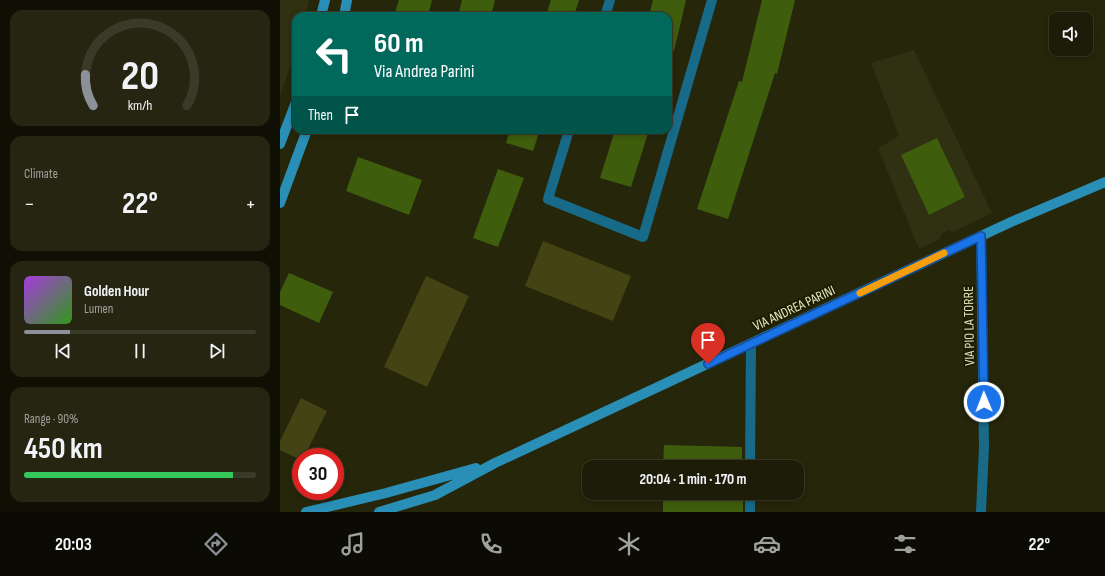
<!DOCTYPE html>
<html lang="en">
<head>
<meta charset="utf-8">
<style>
  :root { --surface:#1c1c08; --page:#252512; --text:#f1f3f6; --muted:#a0a19c; --line:#3a3a29; --accent:#8c9099 }
  body { margin:0; font-family:"Sofia Sans Condensed",sans-serif; background:var(--page); color:var(--text); height:100vh; display:flex; flex-direction:column; font-size:15px; white-space:nowrap }
  * { box-sizing:border-box; margin:0 }
  p { font-size:13px; color:var(--muted) }
  .icon { flex:none; width:22px; height:22px; fill:none; stroke:currentColor; stroke-width:2; stroke-linecap:round; stroke-linejoin:round }
  .map { position:relative; flex:1; overflow:hidden }
  .details { display:flex; flex-direction:column; gap:10px; padding:10px; background:#0f0f04; width:280px }
  .details>* { flex:none }
  .guide { position:absolute; left:12px; top:12px; width:380px; height:122px; border-radius:12px; box-shadow:0 2px 6px #0003,0 0 0 1px var(--line); background:#00695c; color:#fff; overflow:hidden }
  .buttons { position:absolute; left:769px; top:12px; display:grid; gap:8px }
  .buttons a { display:grid; place-items:center; width:44px; height:44px; border-radius:8px; background:var(--surface); box-shadow:0 2px 6px #0003,0 0 0 1px var(--line); font-size:20px }
  .speed { position:absolute; left:12px; top:448px; display:flex; gap:8px; font-size:20px; font-weight:700; text-align:center }
  .speed>* { display:grid; place-content:center; width:52px; height:52px; border-radius:50%; background:var(--surface); box-shadow:0 2px 6px #0003,0 0 0 1px var(--line); line-height:1 }
  .speed .limit { border:6px solid #d22; background:#fff; color:#111 }
  .pin { position:absolute; display:grid; place-items:center; width:34px; height:34px; color:#fff; margin:-41px -17px; border-radius:50% 50% 50% 0; rotate:-45deg; box-shadow:0 0 4px #0007 }
  .pin .icon { rotate:45deg }
  .me { position:absolute; width:44px; margin:-22px; rotate:359deg; stroke-linejoin:round; filter:drop-shadow(0 0 3px #0008) }
  .turn { display:flex; align-items:center; gap:14px; height:84px; padding:0 16px; font-size:18px }
  .turn .icon { width:52px; height:52px; stroke-width:2.5 }
  .turn b { display:block; font-size:28px; line-height:34px }
  .then { display:flex; align-items:center; height:38px; padding:0 16px; background:#0003; gap:8px; font-size:15px }
  .big { font-size:30px; font-weight:700; line-height:1.1 }
  .details .card { flex:1; display:flex; flex-direction:column; justify-content:center; gap:6px; min-width:0; padding:0 14px; border-radius:12px; background:var(--page) }
  .details .dial { align-items:center; gap:0 }
  .dial svg { height:104px; overflow:visible; fill:none; stroke:var(--line); stroke-width:7; stroke-linecap:round; text-anchor:middle }
  .dial text { fill:var(--text); stroke:none }
  .song { display:flex; align-items:center; gap:12px }
  .cover { width:48px; height:48px; border-radius:6px; background:linear-gradient(135deg,hsl(280 70% 55%),hsl(110 70% 35%)) }
  .played { height:4px; border-radius:2px; background:linear-gradient(90deg,var(--accent) 20%,var(--line) 20%) }
  .keys { display:flex; justify-content:space-around; direction:ltr }
  .heat { display:flex; justify-content:space-between; align-items:center; font-size:22px; direction:ltr }
  .charge { height:6px; border-radius:3px; background:linear-gradient(90deg,#34c759 90%,var(--line) 0) }
  .trip { position:absolute; left:302px; top:460px; width:222px; height:40px; border-radius:12px; background:var(--surface); box-shadow:0 2px 6px #0003,0 0 0 1px var(--line); font-weight:700; line-height:40px; text-align:center }
  .tabs { display:flex; height:64px; justify-content:space-around; align-items:center; background:#0b0b03; color:var(--muted) }
  .tabs .icon { width:28px; height:28px }
  .tabs .current { color:var(--accent) }
  .tabs b { font-size:18px; color:var(--text) }
  main { display:flex; flex:1; min-height:0 }
  .map>svg:first-child { display:block }
  .built { fill:#303012 }
  .green { fill:#434313 }
  .building { fill:#3f5e0d }
  .lines { fill:none; stroke-linecap:round; stroke-linejoin:round }
  .minor { stroke:#186a89; stroke-width:10 }
  .secondary { stroke:#298fb7; stroke-width:10 }
  .route-casing { stroke:#114b97; stroke-width:10 }
  .route { stroke:#1a73e8; stroke-width:7 }
  .slow { stroke:#f59e0b; stroke-width:7 }
  .labels { text-anchor:middle; dominant-baseline:central; stroke-width:4; stroke-linejoin:round; paint-order:stroke }
  .street-label { font-size:14px; fill:#e4e6bd; stroke:#1d1d03 }
</style>
</head>
<body>
<main>
<section class="details">
<div class="card dial"><svg viewBox="0 0 100 80">
<path d="M14 69A42 42 0 1 1 86 69"/>
<path d="M14 69A42 42 0 0 1 8 45" stroke="#8c9099"/>
<text x="50" y="56" font-size="32" font-weight="700">20</text>
<text x="50" y="72" font-size="11">km/h</text>
</svg></div>
<div class="card"><p>Climate</p>
<div class="heat"><a>−</a><b class="big">22°</b><a>+</a></div>
</div>
<div class="card">
<div class="song"><i class="cover"></i><div><b>Golden Hour</b><p>Lumen</p></div></div>
<div class="played"></div>
<div class="keys"><svg class="icon" aria-label="previous" viewBox="0 0 24 24"><path d="M18 5L8 12l10 7zM5 5v14"/></svg><svg class="icon" aria-label="pause" viewBox="0 0 24 24"><path d="M8 5v14M16 5v14"/></svg><svg class="icon" aria-label="next" viewBox="0 0 24 24"><path d="M6 5l10 7-10 7zM19 5v14"/></svg></div>
</div>
<div class="card"><p>Range · 90%</p><b class="big">450 km</b><div class="charge"></div></div>
</section>
<div class="map">
<svg width="825" height="512" viewBox="0 0 825 512">
  <rect width="100%" height="100%" fill="#26260b"/>
  <path class="built" d="M 0,0 L 29,0 L 26,16 L 16,16 L 16,51 L 0,96 Z
    M 634,50 L 712,213 L 673,232 L 669,230 L 661,234 L 660,239 L 639,249 L 598,148 L 619,136 L 591,63 Z"/>
  <path class="green" d="M 263,241 L 351,276 L 333,321 L 245,286 Z
    M 146,276 L 189,296 L 147,387 L 104,367 Z
    M 21,398 L 47,411 L 24,457 L 21,457 L 21,460 L 0,450 L 0,441 Z"/>
  <path class="building" d="M 119,0 L 152,0 L 148,16 L 114,16 Z
    M 182,0 L 215,0 L 211,16 L 178,16 Z
    M 271,0 L 299,0 L 294,16 L 266,16 Z
    M 373,0 L 406,0 L 394,51 L 388,51 L 388,16 L 369,16 Z
    M 482,0 L 515,0 L 497,74 L 495,73 L 448,219 L 417,209 L 459,81 L 462,82 Z
    M 230,130 L 260,130 L 253,151 L 226,143 Z
    M 335,130 L 369,130 L 351,187 L 320,178 Z
    M 657,138 L 685,197 L 649,215 L 621,155 Z
    M 78,157 L 142,180 L 129,215 L 66,191 Z
    M 218,169 L 244,178 L 218,247 L 193,238 Z
    M 9,273 L 53,292 L 39,323 L 0,305 L 0,292 Z
    M 384,445 L 462,447 L 462,467 L 383,467 Z
    M 383,493 L 463,493 L 463,512 L 383,512 Z"/>
  <g class="lines">
    <path class="minor" d="M 325,16 L 330,0
      M 289,130 L 268,199 L 363,237 L 432,0
      M 470,467 L 471,344
      M 470,512 L 470,493
      M 701,512 L 704,447 L 701,236"/>
    <path class="secondary" d="M 41,16 L 45,0
      M 64,16 L 67,0
      M 0,144 L 16,102
      M 0,203 L 27,130
      M 26,512 L 106,493 L 196,468
      M 99,512 L 155,495 L 215,463 L 731,222 L 825,182"/>
  </g>
  <g class="lines">
    <g class="route-casing">
      <path id="route" d="M 428,364 L 701,236 L 704,402"/>
    </g>
    <use href="#route" class="route"/>
    <path class="slow" d="M 580,293 L 664,253"/>
  </g>
  <g class="labels">
    <g class="street-label">
      <text transform="translate(514 308) rotate(-25)">VIA ANDREA PARINI</text>
      <text transform="translate(689 326) rotate(-91)">VIA PIO LA TORRE</text>
    </g>
  </g>
</svg>
<div class="buttons">
<a><svg class="icon" aria-label="sound" viewBox="0 0 24 24"><path d="M4 9h4l5-4v14l-5-4H4zM17 9q2 3 0 6"/></svg></a>
</div>
<div class="speed"><div class="limit">30</div></div>
<div class="pin" style="left:428px;top:364px;background:#d93025"><svg class="icon" aria-label="arrive" viewBox="0 0 24 24"><path d="M6 21V4h12l-3 4 3 4H6"/></svg></div>
<svg class="me" style="left:704px;top:402px" viewBox="-20 -20 40 40"><circle r="17" fill="#1a73e8" stroke="#fff" stroke-width="3"/><path d="M0-11L8 9 0 5-8 9z" fill="#fff"/></svg>
<div class="trip">20:04 · 1 min · 170 m</div>
<div class="guide">
<div class="turn"><svg class="icon" aria-label="left" viewBox="0 0 24 24"><path d="M17 20v-9H6M10 6l-5 5 5 5"/></svg><div><b>60 m</b>Via Andrea Parini</div></div>
<div class="then">Then<svg class="icon" aria-label="arrive" viewBox="0 0 24 24"><path d="M6 21V4h12l-3 4 3 4H6"/></svg></div>
</div>
</div>
</main>
<nav class="tabs">
<b>20:03</b>
<svg class="icon current" aria-label="directions" viewBox="0 0 24 24"><path d="M12 3l9 9-9 9-9-9zM9 14v-3h6M13 9l2 2-2 2"/></svg>
<svg class="icon" aria-label="music" viewBox="0 0 24 24"><path d="M9 18V5l10-2v13"/><circle cx="6" cy="18" r="3"/><circle cx="16" cy="16" r="3"/></svg>
<svg class="icon" aria-label="phone" viewBox="0 0 24 24"><path d="M5 4h4l2 5-3 2q2 4 5 5l2-3 5 2v4C11 20 4 13 5 4z"/></svg>
<svg class="icon" aria-label="climate" viewBox="0 0 24 24"><path d="M12 3v18M4 7l16 10M4 17L20 7"/></svg>
<svg class="icon" aria-label="car" viewBox="0 0 24 24"><path d="M5 17H2v-5l4-1 3-4h7l3 4 3 1v5h-3M9 17h6M6 11h13"/><circle cx="7" cy="17" r="2"/><circle cx="17" cy="17" r="2"/></svg>
<svg class="icon" aria-label="filters" viewBox="0 0 24 24"><path d="M4 7h16M4 17h16"/><circle cx="9" cy="7" r="2"/><circle cx="15" cy="17" r="2"/></svg>
<b>22°</b>
</nav>
</body>
</html>
